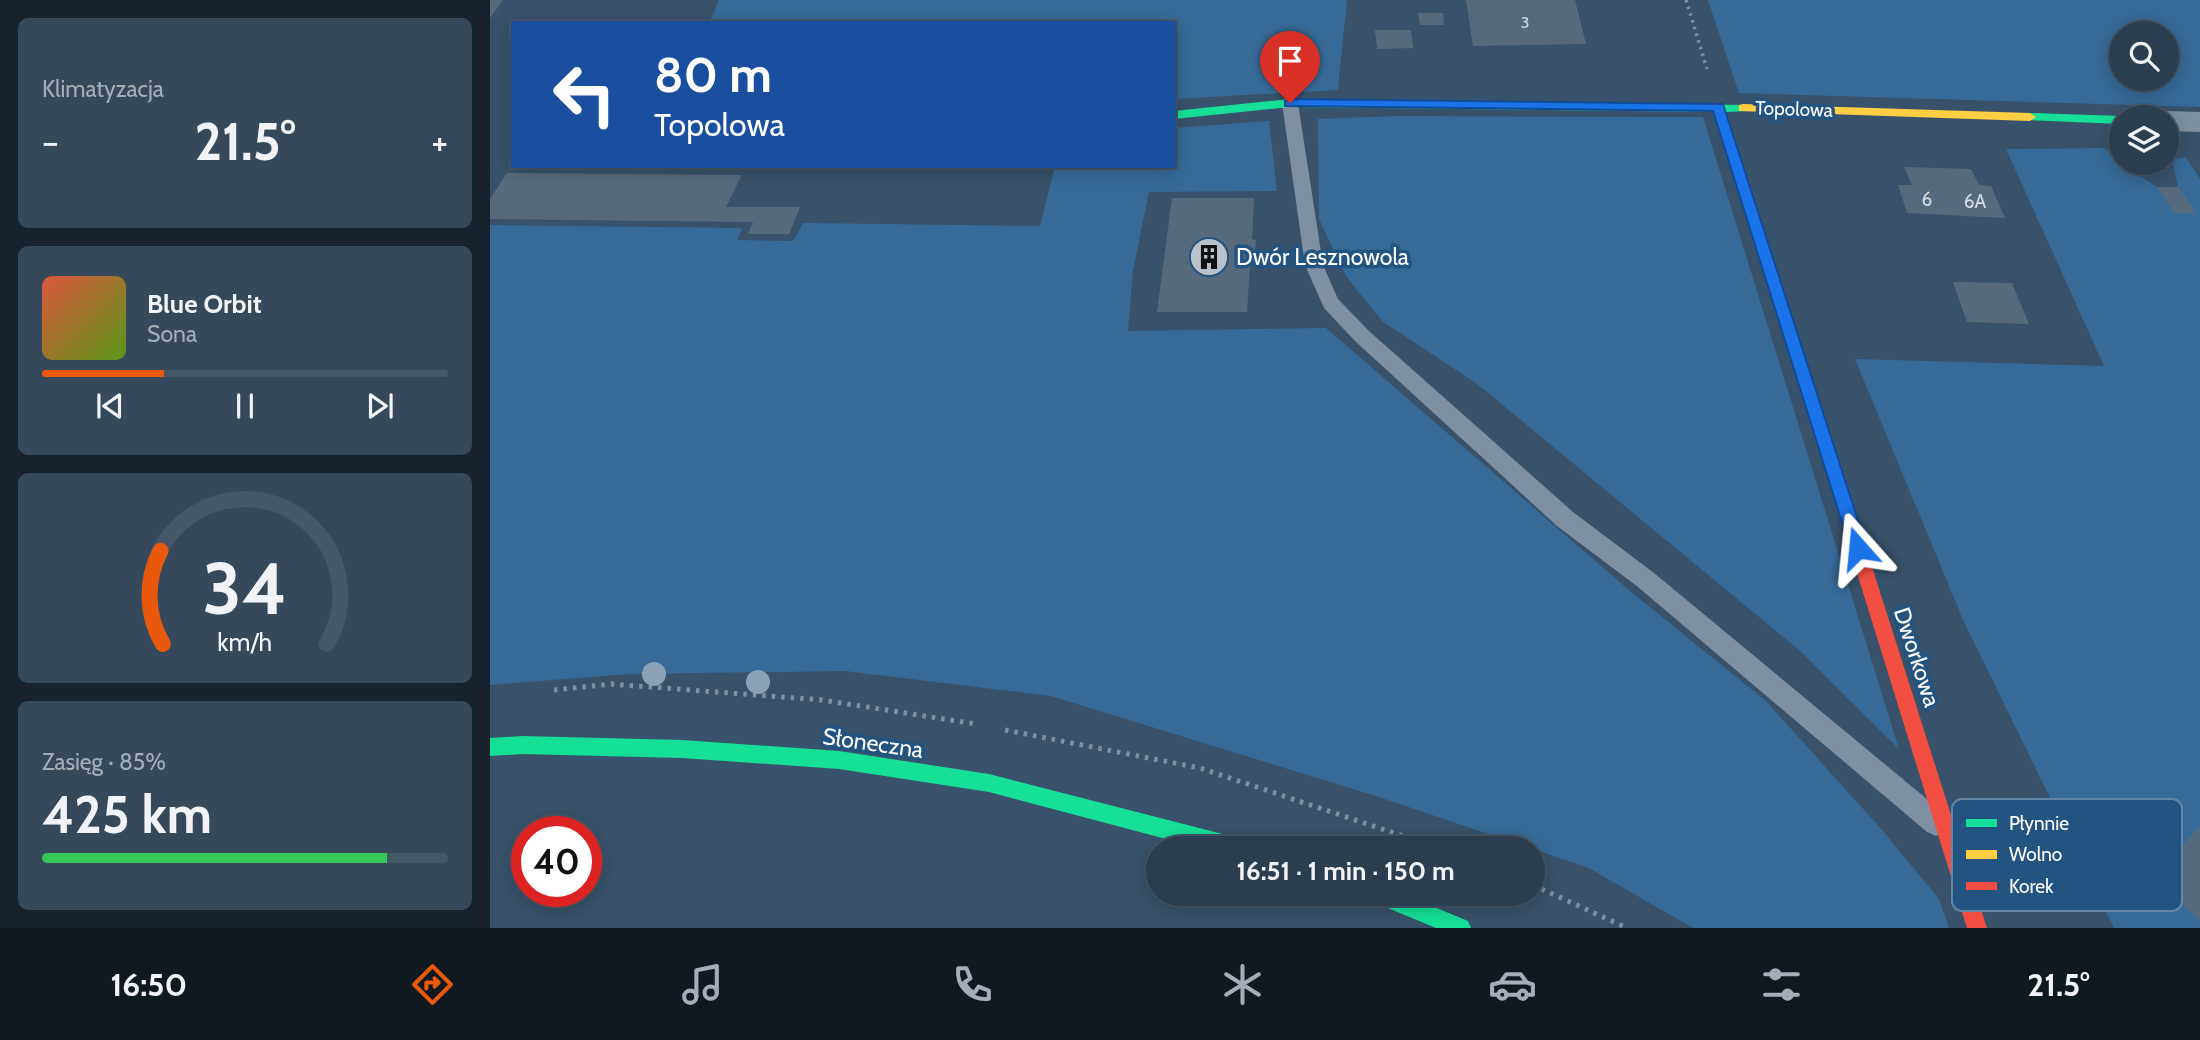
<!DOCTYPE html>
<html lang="pl">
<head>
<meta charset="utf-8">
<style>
  :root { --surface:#2a3e50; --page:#36495a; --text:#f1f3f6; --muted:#a5aeb7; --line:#465767; --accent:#ea580c }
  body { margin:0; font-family:Cabin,sans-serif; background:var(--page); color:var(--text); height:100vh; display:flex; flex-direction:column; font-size:26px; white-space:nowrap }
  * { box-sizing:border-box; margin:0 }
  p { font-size:23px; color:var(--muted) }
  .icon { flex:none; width:38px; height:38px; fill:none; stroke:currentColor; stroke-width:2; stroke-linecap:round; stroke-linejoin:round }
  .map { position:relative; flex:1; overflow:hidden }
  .sheet { display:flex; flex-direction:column; gap:18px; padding:18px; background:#17222c; width:490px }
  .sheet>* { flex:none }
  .guide { position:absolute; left:21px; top:21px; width:665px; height:147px; border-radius:0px; box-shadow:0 4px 18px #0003,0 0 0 2px var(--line); background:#1a4fa0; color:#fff; overflow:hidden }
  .controls { position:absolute; left:1619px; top:21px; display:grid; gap:14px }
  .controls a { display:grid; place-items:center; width:70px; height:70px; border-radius:50%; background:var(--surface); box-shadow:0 4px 18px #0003,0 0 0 2px var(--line); font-size:35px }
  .speed { position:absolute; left:21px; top:816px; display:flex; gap:14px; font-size:35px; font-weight:700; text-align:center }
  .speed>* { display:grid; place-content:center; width:91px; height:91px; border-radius:50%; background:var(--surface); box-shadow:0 4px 18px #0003,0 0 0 2px var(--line); line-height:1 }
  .speed .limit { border:10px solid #d22; background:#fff; color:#111 }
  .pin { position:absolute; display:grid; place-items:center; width:60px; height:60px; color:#fff; margin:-72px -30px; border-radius:50% 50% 50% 0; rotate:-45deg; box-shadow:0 0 7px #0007 }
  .pin .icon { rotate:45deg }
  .me { position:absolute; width:77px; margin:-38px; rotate:342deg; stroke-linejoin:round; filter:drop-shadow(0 0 5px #0008) }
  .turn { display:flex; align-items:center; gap:24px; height:147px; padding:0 28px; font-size:32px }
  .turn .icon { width:91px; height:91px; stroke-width:2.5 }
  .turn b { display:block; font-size:49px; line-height:60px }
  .big { font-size:52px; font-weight:700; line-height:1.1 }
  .sheet .widget { flex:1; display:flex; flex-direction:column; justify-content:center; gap:10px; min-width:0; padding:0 24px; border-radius:10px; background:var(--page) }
  .sheet .dial { align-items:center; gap:0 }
  .dial svg { height:182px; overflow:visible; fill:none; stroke:var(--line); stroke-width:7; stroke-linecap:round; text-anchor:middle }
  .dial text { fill:var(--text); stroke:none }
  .song { display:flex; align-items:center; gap:21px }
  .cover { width:84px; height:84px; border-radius:10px; background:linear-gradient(135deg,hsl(10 70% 55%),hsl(90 70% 35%)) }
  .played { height:7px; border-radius:4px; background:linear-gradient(90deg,var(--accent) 30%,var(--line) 30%) }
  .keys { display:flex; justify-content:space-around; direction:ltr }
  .heat { display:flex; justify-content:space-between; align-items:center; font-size:38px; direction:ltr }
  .charge { height:10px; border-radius:5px; background:linear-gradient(90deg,#34c759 85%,var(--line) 0) }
  .trip { position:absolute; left:656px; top:836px; width:399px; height:70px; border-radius:35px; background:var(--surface); box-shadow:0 4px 18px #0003,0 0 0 2px var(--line); font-weight:700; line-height:70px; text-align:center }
  .tab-bar { display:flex; height:112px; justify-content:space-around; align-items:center; background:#111920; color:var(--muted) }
  .tab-bar .icon { width:49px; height:49px }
  .tab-bar .selected { color:var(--accent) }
  .tab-bar b { font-size:32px; color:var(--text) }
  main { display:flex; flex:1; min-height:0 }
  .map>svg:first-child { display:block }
  .green { fill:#376a97; fill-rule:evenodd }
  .building { fill:#566a7e }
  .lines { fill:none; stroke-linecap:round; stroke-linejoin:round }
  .path-far1 { stroke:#7e90a1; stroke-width:3.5; stroke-dasharray:2.5 4.5; stroke-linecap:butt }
  .path { stroke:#7e90a1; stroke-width:5; stroke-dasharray:3.5 6; stroke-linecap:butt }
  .lane { fill:#7e90a1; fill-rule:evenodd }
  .street { fill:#7e90a1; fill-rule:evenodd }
  .fast { fill:#16e098; fill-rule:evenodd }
  .slow { fill:#ffcf43; fill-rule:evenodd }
  .jam { fill:#f24e42; fill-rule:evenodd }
  .tree { fill:#8aa2b7 }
  .route { fill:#1a73e8; stroke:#114b97; stroke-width:2 }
  .labels { text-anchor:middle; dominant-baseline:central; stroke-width:7; stroke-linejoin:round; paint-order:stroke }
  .far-number-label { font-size:16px; fill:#d5dadf }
  .far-street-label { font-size:19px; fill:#fff; stroke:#235380 }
  .number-label { font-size:19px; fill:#d5dadf }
  .poi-label { font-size:23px; fill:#fff; stroke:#235380; text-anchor:start }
  .street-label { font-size:23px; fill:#fff; stroke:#235380 }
  .key { fill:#235380; stroke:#6587a6; stroke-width:2 }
  .key-label { font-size:19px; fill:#fff }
</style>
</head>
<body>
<main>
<section class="sheet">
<div class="widget"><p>Klimatyzacja</p>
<div class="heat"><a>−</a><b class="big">21.5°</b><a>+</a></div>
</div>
<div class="widget">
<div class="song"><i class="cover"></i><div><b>Blue Orbit</b><p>Sona</p></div></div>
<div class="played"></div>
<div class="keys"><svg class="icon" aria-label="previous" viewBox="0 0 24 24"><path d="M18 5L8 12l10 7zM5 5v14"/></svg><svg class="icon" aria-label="pause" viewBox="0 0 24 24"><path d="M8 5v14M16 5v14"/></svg><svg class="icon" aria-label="next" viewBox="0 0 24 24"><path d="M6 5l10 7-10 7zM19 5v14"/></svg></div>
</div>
<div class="widget dial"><svg viewBox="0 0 100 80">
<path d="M14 69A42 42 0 1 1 86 69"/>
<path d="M14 69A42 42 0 0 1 13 28" stroke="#ea580c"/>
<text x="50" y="56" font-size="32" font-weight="700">34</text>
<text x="50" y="72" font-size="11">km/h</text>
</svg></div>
<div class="widget"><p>Zasięg · 85%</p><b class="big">425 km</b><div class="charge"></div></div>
</section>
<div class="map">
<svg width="1710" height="928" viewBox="0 0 1710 928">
  <rect width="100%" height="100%" fill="#38526b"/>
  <path class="green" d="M 229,0 L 857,0 L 848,90 L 684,99 L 684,23 L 219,23 Z
    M 1218,0 L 1710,0 L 1710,107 L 1249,93 ZM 1631,33 L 1676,33 L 1676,79 L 1631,79 Z
    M 906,116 L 1213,117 L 1409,749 L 1309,650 L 986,383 L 892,321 L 856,276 L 829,219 L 828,119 Z
    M 779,121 L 787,191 L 659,192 L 643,271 L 638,331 L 836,328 L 1140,591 L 1276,701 L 1393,831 L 1449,899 L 1459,928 L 1203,928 L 1099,868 L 886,796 L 561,696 L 355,671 L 138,674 L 0,685 L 0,225 L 252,228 L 247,240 L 303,241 L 313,223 L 550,226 L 565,166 L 684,166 L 684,128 Z
    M 1615,148 L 1631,163 L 1667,187 L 1688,187 L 1682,160 L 1696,157 L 1710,179 L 1710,928 L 1624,928 L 1474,622 L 1365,359 L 1614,366 L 1516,149 Z"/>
  <path class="building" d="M 0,0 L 13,0 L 0,18 Z
    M 976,0 L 1085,0 L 1096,44 L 983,46 Z
    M 928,13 L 953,13 L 954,25 L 930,25 Z
    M 885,30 L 921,30 L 923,48 L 887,49 Z
    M 1414,167 L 1481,169 L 1489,185 L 1501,186 L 1515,218 L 1417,213 L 1408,185 L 1422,185 Z
    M 17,173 L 252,175 L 236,207 L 310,207 L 299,234 L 258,234 L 263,222 L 0,219 L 0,199 Z
    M 1667,187 L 1689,187 L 1706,213 L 1684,213 Z
    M 682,198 L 764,198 L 762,239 L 766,240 L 764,265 L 760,265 L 757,312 L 667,312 Z
    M 1463,282 L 1522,283 L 1539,324 L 1477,322 Z
    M 1710,827 L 1710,921 L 1663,875 Z"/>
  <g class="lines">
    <path class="path-far1" d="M 1196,0 L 1217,69"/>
    <path class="path" d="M 64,690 L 121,684 L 332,700 L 486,724
      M 515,730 L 710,768 L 952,849
      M 1043,885 L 1137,928"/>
    <path class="lane" d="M 800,98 L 808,103 L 833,265 L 848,299 L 879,331 L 1083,512 L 1164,573 L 1455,814 L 1459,823 L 1455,832 L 1446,836 L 1437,832 L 1148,587 L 1067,526 L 865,341 L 834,308 L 815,265 L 792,103 Z"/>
    <path class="street" d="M 1676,111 L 1710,112 L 1710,132 L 1676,131 L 1676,117 L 1663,117 Z"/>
    <path class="fast" d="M 800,99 L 1257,105 L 1257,111 L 1236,112 L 1348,460 L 1346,465 L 1334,465 L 1332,460 L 1223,112 L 800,107 L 684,119 L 684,111 Z
      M 1540,113 L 1631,116 L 1635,117 L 1631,117 L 1631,124 L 1536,120 L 1534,117 Z
      M 32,736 L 192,740 L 349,751 L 499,774 L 752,839 L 759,842 L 762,849 L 714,849 L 499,792 L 349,769 L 192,758 L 32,754 L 0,756 L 0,738 Z
      M 878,894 L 913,894 L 978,921 L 981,928 L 946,928 L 881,901 Z"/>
    <path class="slow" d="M 1253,104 L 1540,113 L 1546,117 L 1540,121 L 1249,111 L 1249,105 Z"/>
    <path class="jam" d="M 1340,453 L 1346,455 L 1348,460 L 1497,928 L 1477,928 L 1332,460 L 1334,455 Z"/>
  </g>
  <g class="tree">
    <circle cx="164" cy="674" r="12"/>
    <circle cx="268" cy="682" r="12"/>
  </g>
  <path class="route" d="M 800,99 L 1233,104 L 1377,548 L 1374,554 L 1368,556 L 1362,554 L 1360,548 L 1223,111 L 795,106 L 795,101 Z"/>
  <defs>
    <g id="building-disc" transform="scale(2.0125)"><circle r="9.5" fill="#b9c2cb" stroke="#235380"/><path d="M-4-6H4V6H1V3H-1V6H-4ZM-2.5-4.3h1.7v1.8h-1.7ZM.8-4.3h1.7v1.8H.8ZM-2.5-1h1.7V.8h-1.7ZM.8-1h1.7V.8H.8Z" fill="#111"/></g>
  </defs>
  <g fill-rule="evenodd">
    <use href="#building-disc" x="719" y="257"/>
  </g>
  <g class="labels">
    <g class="far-number-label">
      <text x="1035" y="22">3</text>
    </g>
    <g class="far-street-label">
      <text transform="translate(1304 109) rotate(2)">Topolowa</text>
    </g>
    <g class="number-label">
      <text x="1437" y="199">6</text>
      <text x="1485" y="201">6A</text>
    </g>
    <g class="poi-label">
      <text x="746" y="257">Dwór Lesznowola</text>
    </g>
    <g class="street-label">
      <text transform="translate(1427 657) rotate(72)">Dworkowa</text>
      <text transform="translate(383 743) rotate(8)">Słoneczna</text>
    </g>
  </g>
  <rect x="1462" y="799" width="230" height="112" rx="10" class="key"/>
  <rect x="1476" y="819" width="31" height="8" fill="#16e098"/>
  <rect x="1476" y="850" width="31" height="9" fill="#ffcf43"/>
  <rect x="1476" y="882" width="31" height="8" fill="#f24e42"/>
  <g class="key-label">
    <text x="1519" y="830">Płynnie</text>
    <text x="1519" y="861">Wolno</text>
    <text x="1519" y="893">Korek</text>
  </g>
</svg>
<div class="controls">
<a><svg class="icon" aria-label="search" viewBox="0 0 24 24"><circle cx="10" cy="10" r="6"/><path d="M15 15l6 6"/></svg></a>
<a><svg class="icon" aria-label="layers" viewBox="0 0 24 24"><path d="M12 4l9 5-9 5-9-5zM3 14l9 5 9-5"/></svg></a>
</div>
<div class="speed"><div class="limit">40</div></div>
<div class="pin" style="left:800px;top:103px;background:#d93025"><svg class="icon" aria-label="arrive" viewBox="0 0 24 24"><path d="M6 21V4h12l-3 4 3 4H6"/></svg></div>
<svg class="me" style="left:1368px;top:548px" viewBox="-20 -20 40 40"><path d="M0-17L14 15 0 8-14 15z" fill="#1a73e8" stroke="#fff" stroke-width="4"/></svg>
<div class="trip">16:51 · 1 min · 150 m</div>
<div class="guide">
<div class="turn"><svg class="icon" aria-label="left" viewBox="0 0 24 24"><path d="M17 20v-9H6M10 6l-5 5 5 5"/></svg><div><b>80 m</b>Topolowa</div></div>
</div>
</div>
</main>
<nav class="tab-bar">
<b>16:50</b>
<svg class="icon selected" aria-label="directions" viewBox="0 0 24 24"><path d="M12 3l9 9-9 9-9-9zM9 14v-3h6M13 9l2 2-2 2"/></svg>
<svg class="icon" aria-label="music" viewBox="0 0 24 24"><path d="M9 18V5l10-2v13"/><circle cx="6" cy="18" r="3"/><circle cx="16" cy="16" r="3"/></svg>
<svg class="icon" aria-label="phone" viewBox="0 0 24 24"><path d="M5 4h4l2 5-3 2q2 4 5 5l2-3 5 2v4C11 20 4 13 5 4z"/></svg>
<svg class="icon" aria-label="climate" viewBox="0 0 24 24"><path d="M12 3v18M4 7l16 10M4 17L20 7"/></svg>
<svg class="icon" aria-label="car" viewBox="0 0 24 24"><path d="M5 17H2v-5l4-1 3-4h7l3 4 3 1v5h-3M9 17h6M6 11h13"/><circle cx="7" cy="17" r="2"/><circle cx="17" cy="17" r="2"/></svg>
<svg class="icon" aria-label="filters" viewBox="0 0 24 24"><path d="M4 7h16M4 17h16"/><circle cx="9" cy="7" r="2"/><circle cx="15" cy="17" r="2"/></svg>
<b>21.5°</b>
</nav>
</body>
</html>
